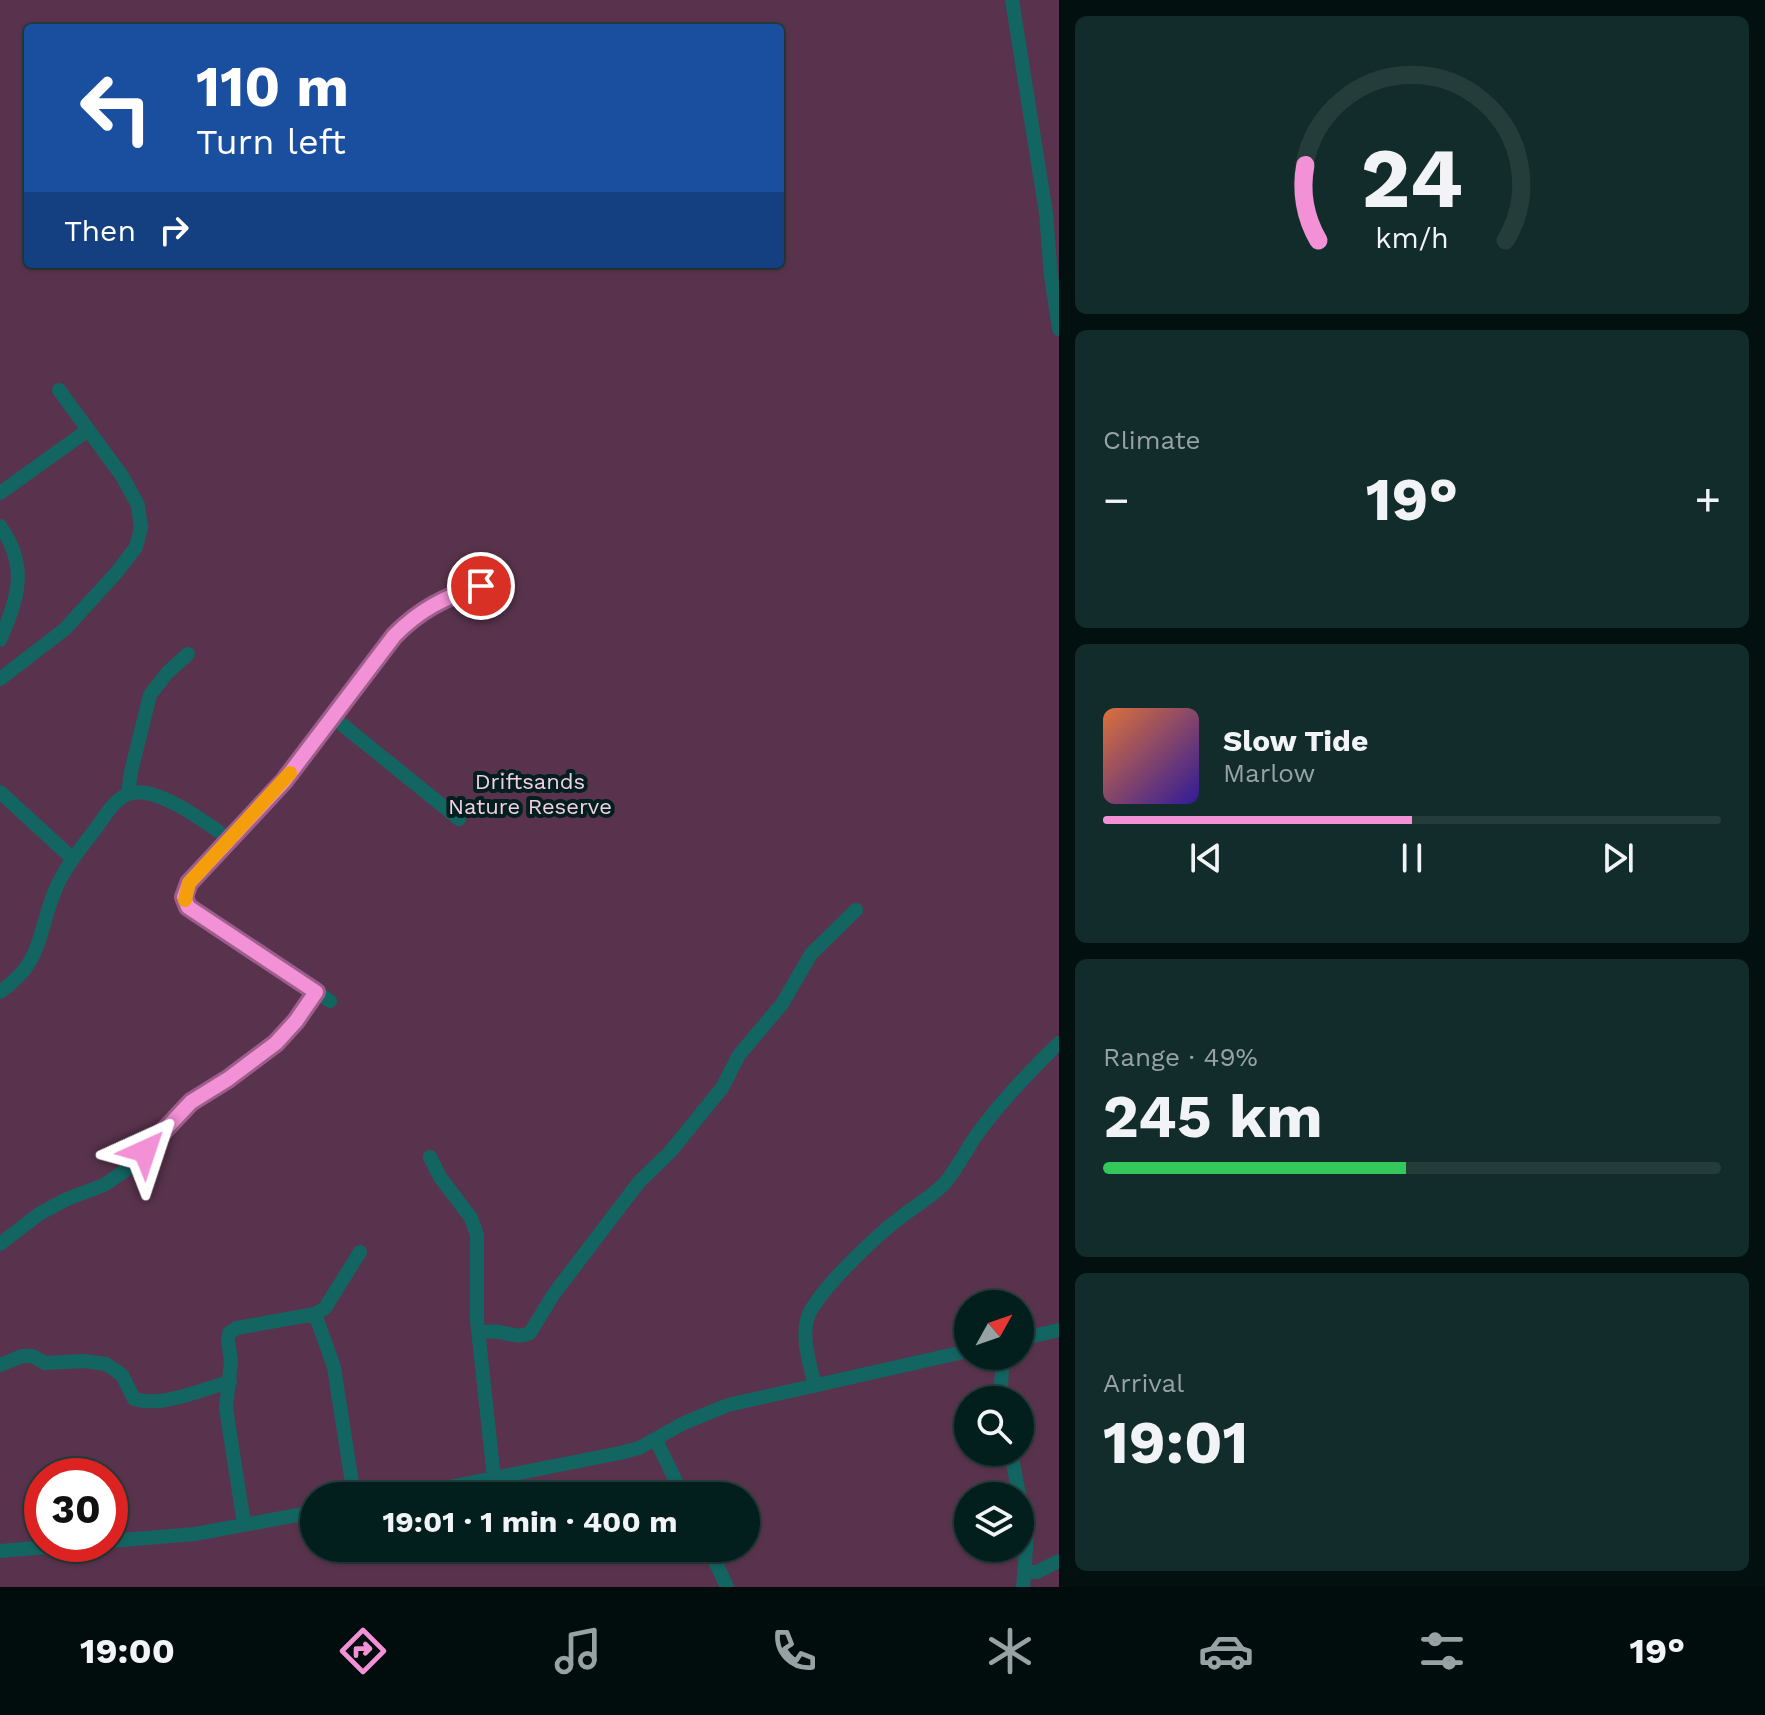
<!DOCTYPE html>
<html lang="en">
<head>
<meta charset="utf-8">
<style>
  :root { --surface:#031f1d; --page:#112c2a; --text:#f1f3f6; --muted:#97a2a4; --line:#243d3b; --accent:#f391d6 }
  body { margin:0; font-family:"Work Sans",sans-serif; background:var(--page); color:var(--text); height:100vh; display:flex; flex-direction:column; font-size:30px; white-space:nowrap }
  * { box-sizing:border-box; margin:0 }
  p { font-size:26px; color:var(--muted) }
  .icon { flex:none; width:44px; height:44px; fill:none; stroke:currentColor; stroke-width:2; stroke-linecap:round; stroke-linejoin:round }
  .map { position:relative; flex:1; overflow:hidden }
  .details { display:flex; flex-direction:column; gap:16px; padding:16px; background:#021110; width:706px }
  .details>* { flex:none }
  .guide { position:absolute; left:24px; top:24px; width:760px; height:244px; border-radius:8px; box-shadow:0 2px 6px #0004,0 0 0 2px var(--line); background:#1a4fa0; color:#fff; overflow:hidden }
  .needle { width:52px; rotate:50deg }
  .controls { position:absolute; left:954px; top:1290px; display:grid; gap:16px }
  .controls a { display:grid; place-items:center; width:80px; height:80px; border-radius:50%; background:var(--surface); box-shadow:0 2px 6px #0004,0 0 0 2px var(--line); font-size:40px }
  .speed { position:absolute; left:24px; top:1458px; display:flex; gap:16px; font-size:40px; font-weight:700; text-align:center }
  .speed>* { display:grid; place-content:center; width:104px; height:104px; border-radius:50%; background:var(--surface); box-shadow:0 2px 6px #0004,0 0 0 2px var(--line); line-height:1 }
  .speed .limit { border:12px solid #d22; background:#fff; color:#111 }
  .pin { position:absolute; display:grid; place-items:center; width:68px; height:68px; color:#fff; margin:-34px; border:4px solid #fff; border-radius:50%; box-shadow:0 2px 8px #0007 }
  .me { position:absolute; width:88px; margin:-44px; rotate:42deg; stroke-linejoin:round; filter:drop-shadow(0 0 6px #0008) }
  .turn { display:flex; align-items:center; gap:28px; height:168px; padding:0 40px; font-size:36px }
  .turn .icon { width:104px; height:104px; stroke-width:2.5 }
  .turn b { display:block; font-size:56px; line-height:68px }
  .then { display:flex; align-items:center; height:76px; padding:0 40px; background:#0003; gap:16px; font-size:30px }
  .big { font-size:60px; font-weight:700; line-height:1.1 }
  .details .card { flex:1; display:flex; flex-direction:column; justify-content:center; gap:12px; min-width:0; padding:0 28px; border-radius:12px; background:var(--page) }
  .details .dial { align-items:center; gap:0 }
  .dial svg { height:208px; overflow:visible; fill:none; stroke:var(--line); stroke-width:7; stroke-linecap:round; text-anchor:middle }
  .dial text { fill:var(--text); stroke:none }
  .song { display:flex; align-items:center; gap:24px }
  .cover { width:96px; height:96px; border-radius:12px; background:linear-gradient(135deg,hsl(20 70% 55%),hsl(250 70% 35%)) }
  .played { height:8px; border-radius:4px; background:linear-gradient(90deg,var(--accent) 50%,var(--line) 50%) }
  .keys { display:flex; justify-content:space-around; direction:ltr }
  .heat { display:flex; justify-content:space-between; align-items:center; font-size:44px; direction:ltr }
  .charge { height:12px; border-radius:6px; background:linear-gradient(90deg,#34c759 49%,var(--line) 0) }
  .trip { position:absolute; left:300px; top:1482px; width:460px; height:80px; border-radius:40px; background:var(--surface); box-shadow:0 2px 6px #0004,0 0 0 2px var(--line); font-weight:700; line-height:80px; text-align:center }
  .tab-bar { display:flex; height:128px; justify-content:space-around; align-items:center; background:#010c0c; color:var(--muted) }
  .tab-bar .icon { width:56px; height:56px }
  .tab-bar .selected { color:var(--accent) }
  .tab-bar b { font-size:36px; color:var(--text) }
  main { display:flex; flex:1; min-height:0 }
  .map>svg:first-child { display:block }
  .green { fill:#59334d; fill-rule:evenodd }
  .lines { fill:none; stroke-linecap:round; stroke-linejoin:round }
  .minor { stroke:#136562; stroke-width:14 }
  .route-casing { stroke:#9e5e8b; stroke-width:20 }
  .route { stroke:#f391d6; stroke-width:14 }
  .slow { stroke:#f59e0b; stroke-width:14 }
  .labels { text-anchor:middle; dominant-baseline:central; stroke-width:8; stroke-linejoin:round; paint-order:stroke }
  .park-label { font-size:22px; fill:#f5cee7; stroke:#001f1e }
</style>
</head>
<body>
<main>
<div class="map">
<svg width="1059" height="1587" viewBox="0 0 1059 1587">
  <rect width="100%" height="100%" fill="#042927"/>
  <path class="green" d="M 0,0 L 1059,0 L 1059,1587 L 0,1587 ZM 28,28 L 780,28 L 780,264 L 28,264 ZM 968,1304 L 1020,1304 L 1020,1356 L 968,1356 ZM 968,1400 L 1020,1400 L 1020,1452 L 968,1452 ZM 42,1476 L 110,1476 L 110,1544 L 42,1544 ZM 314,1496 L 746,1496 L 746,1548 L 314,1548 ZM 968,1496 L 1020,1496 L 1020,1548 L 968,1548 Z"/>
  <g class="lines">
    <path class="minor" d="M 1012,0 L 1046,213 L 1051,276 L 1059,329
      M 0,493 L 88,430
      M 0,526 C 29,566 18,599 0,640
      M 0,679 L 65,629 L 117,572 L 136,547 L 141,528 L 138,505 L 122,476 L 59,390
      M 334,718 L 459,819
      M 0,792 L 73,859
      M 128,793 L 131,772 L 150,695 L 167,673 L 188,654
      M 0,992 C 43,962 37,936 54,893 C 63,870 79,850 94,831 C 103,819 112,802 126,795 C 152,781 208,824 229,839
      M 330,1001 L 188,907 L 184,897 L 189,883 L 284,781 L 394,636 C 425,604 455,594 496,581
      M 430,1157 L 440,1177 L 471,1218 L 477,1235 L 477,1320 L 494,1478
      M 0,1244 L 39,1214 L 67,1199 L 104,1185 L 129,1168 L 191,1102 L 228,1079 L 276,1043 L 296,1021 L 316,992
      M 315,1314 L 334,1367 L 354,1496
      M 480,1333 C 502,1327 514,1341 530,1333 L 553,1295 L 639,1182 L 670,1152 L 722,1088 L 739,1055 L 782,1004 L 811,954 L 856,910
      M 1020,1339 L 1059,1330
      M 0,1365 L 22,1356 L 32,1356 L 45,1363 L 84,1361 L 106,1364 L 122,1375 L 134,1399 C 163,1408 201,1389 230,1382
      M 815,1386 C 810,1364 800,1336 809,1314 C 822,1287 876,1236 901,1217 C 915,1206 931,1197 944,1184 C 957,1169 966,1150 978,1133 C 1002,1100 1030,1071 1059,1043
      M 1000,1400 L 1003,1356
      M 656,1440 L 683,1496
      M 1011,1452 L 1027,1537 L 1023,1587
      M 403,1496 L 620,1453 L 639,1448 L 684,1423 L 728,1405 L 968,1351
      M 244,1524 L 226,1408 L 231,1361 L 228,1340 L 229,1333 L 237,1328 L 315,1314 L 325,1308 L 360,1252
      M 110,1541 L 195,1534 L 314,1512
      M 709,1548 L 727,1587
      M 0,1551 L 83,1544
      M 1026,1572 L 1037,1572 L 1059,1561"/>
  </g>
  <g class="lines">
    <g class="route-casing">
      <path id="route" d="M 145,1151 L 191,1102 L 228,1079 L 276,1043 L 296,1021 L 316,992 L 188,907 L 184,897 L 189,883 L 284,781 L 394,636 C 419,610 446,596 481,586"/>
    </g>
    <use href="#route" class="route"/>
    <path class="slow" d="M 185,900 L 189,883 L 290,773"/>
  </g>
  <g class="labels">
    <g class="park-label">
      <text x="530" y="781">Driftsands<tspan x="530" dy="25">Nature Reserve</tspan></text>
    </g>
  </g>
</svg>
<div class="controls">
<a><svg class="needle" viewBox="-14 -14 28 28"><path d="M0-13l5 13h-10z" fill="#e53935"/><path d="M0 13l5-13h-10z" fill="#97a2a4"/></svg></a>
<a><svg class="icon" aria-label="search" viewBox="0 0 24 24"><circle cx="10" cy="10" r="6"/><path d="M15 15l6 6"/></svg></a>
<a><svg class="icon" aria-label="layers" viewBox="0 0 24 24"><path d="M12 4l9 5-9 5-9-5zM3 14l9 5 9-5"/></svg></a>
</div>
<div class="speed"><div class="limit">30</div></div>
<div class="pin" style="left:481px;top:586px;background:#d93025"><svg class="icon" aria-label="arrive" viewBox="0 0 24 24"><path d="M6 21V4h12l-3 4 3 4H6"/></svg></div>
<svg class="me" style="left:145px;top:1151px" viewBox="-20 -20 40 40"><path d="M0-17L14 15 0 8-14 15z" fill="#f391d6" stroke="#fff" stroke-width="4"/></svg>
<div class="trip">19:01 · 1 min · 400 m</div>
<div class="guide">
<div class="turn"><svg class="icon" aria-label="left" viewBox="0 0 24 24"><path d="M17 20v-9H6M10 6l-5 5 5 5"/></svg><div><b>110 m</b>Turn left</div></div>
<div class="then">Then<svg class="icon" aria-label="right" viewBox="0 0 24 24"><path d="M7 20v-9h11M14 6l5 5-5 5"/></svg></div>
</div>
</div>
<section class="details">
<div class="card dial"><svg viewBox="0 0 100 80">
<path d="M14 69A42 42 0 1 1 86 69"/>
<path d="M14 69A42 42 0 0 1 9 40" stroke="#f391d6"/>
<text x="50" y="56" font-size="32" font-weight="700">24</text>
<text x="50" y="72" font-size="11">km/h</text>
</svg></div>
<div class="card"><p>Climate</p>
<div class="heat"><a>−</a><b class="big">19°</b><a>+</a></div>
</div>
<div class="card">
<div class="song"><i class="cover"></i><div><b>Slow Tide</b><p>Marlow</p></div></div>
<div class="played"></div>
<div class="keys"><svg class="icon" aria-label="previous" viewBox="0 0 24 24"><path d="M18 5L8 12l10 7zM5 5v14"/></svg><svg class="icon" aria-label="pause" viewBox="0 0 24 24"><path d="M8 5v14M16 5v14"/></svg><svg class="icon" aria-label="next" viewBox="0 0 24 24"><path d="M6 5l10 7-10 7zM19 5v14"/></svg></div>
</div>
<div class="card"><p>Range · 49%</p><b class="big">245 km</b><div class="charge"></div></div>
<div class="card"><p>Arrival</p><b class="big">19:01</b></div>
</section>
</main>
<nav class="tab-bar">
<b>19:00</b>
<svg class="icon selected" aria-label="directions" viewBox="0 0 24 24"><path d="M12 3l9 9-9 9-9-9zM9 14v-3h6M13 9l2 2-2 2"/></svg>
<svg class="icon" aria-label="music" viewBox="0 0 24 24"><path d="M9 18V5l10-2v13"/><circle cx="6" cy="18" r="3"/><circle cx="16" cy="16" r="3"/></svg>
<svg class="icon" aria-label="phone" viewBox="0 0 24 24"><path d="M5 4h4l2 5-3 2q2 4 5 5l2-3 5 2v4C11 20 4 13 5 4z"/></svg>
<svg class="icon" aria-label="climate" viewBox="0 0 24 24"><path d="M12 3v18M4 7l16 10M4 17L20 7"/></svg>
<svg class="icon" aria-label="car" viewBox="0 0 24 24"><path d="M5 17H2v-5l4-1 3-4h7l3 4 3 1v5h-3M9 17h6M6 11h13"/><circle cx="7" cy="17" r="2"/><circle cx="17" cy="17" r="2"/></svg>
<svg class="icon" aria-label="filters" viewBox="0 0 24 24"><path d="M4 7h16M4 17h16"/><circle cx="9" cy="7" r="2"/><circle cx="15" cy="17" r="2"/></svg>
<b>19°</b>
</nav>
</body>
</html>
